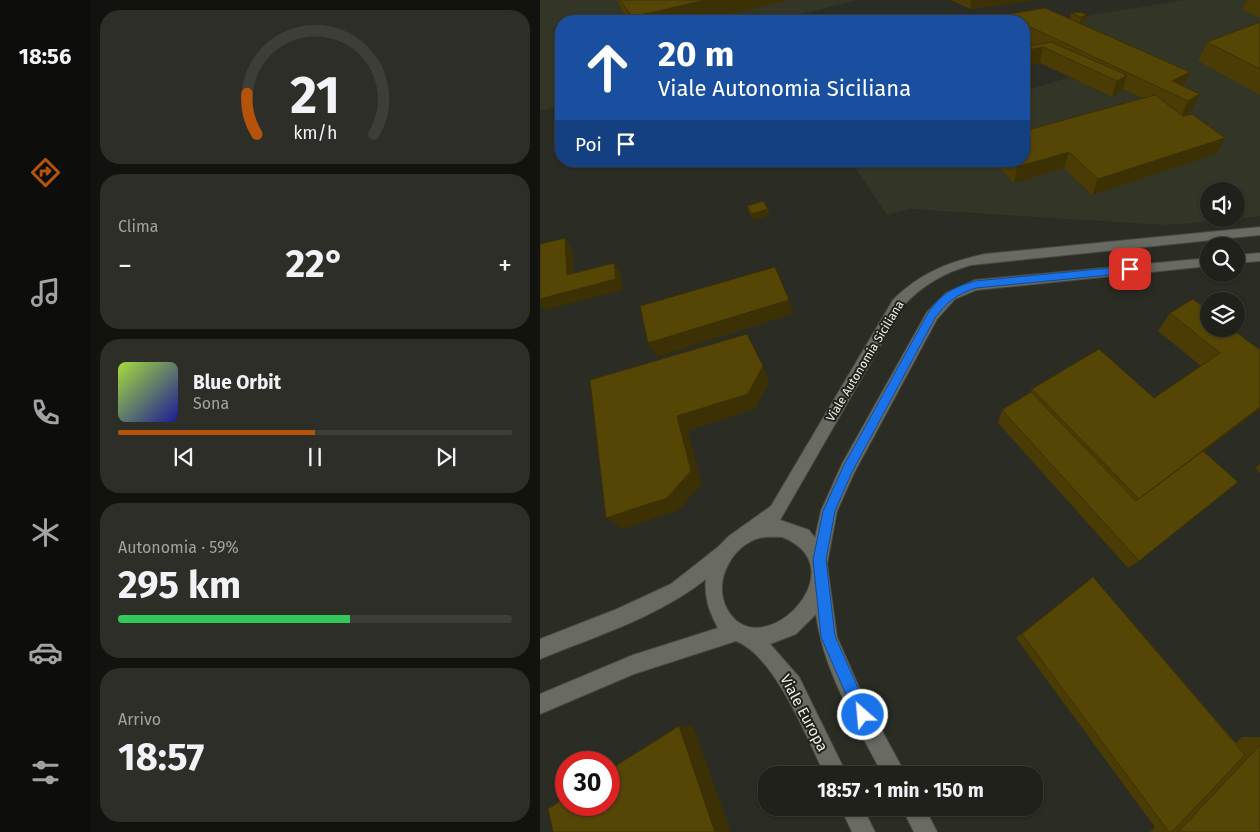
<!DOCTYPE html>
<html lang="it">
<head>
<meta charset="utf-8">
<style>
  :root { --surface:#20211b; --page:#2d2e28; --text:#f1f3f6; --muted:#a2a3a3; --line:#3d3e3a; --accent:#b45309 }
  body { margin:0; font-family:"Fira Sans",sans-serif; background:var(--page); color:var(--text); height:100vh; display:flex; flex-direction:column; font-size:19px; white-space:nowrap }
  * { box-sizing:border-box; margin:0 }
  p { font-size:16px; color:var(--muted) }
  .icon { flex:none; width:28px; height:28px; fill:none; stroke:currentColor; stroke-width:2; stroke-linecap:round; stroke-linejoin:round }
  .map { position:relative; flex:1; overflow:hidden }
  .sheet { display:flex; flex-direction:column; gap:10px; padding:10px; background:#12120f; width:450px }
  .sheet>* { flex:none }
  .banner { position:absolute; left:15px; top:15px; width:475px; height:152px; border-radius:20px; box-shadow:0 1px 4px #0004,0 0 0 1px var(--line); background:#1a4fa0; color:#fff; overflow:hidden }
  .tools { position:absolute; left:660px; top:182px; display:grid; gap:10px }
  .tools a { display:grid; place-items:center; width:45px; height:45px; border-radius:50%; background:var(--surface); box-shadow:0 1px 4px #0004,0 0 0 1px var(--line); font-size:25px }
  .speed { position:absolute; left:15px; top:751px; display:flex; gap:10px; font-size:25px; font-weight:700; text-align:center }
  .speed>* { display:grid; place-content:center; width:65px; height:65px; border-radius:50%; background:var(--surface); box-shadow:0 1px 4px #0004,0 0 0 1px var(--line); line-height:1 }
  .speed .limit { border:8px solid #d22; background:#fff; color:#111 }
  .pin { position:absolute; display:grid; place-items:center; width:42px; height:42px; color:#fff; margin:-21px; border-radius:10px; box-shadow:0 2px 8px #0006 }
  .me { position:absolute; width:55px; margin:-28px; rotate:333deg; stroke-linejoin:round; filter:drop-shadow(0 0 4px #0008) }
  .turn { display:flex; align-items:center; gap:18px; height:105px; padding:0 20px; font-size:22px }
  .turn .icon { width:65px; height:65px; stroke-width:2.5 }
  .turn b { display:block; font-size:35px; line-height:42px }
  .then { display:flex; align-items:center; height:48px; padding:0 20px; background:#0003; gap:10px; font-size:19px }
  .big { font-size:38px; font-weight:700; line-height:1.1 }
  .sheet .card { flex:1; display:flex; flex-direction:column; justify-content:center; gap:8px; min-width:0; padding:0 18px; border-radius:20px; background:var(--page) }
  .sheet .dial { align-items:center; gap:0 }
  .dial svg { height:130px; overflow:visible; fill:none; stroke:var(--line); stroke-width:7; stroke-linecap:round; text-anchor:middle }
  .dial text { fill:var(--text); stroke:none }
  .song { display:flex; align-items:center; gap:15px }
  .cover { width:60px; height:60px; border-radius:8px; background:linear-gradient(135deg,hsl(80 70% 55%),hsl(240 70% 35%)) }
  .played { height:5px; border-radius:2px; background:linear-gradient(90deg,var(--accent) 50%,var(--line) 50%) }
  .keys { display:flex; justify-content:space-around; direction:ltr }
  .heat { display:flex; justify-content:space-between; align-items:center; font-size:28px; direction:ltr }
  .charge { height:8px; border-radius:4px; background:linear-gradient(90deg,#34c759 59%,var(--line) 0) }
  .trip { position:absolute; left:218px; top:766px; width:285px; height:50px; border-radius:20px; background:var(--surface); box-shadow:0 1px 4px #0004,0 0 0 1px var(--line); font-weight:700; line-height:50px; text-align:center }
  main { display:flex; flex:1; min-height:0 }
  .dock { display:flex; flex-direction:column; width:90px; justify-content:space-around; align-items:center; background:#0d0d0b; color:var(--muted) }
  .dock .icon { width:35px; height:35px }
  .dock .selected { color:var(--accent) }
  .dock b { font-size:22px; color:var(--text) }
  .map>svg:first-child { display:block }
  .built { fill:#333526 }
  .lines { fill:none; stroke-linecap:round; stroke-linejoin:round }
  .street-casing { stroke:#484942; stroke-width:2 }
  .street { fill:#696a61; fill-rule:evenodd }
  .wall { fill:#4a3c04 }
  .shaded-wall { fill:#3c3104 }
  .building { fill:#564605; stroke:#3c3104 }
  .route { fill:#1a73e8; stroke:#114b97 }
  .labels { text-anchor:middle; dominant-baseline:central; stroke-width:4; stroke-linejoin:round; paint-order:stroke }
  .street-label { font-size:12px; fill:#eff0ea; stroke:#21221a }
  .near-street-label { font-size:15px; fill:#eff0ea; stroke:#21221a }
</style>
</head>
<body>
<main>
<nav class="dock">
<b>18:56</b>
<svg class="icon selected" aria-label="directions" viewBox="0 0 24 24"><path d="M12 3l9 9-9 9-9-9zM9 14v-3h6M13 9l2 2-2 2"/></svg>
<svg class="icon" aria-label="music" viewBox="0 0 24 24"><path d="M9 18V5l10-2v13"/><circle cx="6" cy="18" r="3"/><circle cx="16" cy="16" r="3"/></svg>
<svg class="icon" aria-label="phone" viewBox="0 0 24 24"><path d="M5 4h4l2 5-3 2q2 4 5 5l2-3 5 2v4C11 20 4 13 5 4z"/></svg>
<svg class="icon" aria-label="climate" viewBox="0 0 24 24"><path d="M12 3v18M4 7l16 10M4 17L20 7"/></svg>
<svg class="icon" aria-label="car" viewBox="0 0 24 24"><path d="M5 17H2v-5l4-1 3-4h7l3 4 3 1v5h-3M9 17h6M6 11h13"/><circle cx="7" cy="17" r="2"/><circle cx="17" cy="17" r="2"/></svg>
<svg class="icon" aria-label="filters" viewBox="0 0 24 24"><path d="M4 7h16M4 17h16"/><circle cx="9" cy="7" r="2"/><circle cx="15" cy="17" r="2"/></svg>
</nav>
<section class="sheet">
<div class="card dial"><svg viewBox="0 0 100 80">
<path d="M14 69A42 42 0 1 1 86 69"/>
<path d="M14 69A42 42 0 0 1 8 44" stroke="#b45309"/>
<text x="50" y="56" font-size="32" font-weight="700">21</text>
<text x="50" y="72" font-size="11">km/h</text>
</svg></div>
<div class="card"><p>Clima</p>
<div class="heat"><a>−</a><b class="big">22°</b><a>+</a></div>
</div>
<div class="card">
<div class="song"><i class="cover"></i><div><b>Blue Orbit</b><p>Sona</p></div></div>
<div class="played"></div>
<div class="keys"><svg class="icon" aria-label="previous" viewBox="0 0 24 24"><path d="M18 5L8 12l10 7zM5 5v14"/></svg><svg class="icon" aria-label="pause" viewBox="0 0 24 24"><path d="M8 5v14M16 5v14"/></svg><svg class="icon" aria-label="next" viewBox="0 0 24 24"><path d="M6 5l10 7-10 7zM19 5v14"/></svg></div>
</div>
<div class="card"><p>Autonomia · 59%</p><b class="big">295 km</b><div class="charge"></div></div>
<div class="card"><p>Arrivo</p><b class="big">18:57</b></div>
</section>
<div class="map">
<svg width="720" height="832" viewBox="0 0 720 832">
  <rect width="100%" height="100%" fill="#2b2c24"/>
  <path class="built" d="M 0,0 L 318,0 L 232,21 L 21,21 L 21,106 L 0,111 Z
    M 645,0 L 720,0 L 720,216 L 696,219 L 696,191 L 669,191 L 669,219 L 695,219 L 626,225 L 370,209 L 347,215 L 311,161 L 484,161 L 484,91 L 530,77 L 572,97 L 584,90 L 484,41 L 484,26 Z"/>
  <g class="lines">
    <g class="street-casing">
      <path id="street" d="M 720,227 L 720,235 L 431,265 C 403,273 383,285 363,306 L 240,520 L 269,530 L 275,538 L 281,511 L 302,464 L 387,312 L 406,293 L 435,280 L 669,258 L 669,266 L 436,290 L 415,299 L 397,319 L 314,473 L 297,511 L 287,564 L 297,637 L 321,692 L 366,775 L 343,775 C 317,725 283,671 276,614 L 256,634 L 230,644 L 259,677 L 307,775 L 285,775 C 267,738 235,656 196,641 L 94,674 L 0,714 L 0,694 L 93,655 L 178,628 C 169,611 164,597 166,579 C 118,617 56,636 0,659 L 0,639 L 77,609 L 131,584 L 178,547 L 189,536 L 231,506 L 353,300 C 380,273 408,262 445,254 ZM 242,537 C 321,568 220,669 187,609 C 173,583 190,549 216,539 C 223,536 234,537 242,537 Z
        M 720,253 L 720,261 L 696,263 L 696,255 Z
        M 301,808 L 323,808 L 335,832 L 312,832 Z
        M 362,808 L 385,808 L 397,832 L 374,832 Z"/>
    </g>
    <use href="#street" class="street"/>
  </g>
  <path class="wall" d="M 77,0 L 249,0 L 161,21 L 89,21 L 82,11 Z
    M 411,0 L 496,0 L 430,9 Z
    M 707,0 L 720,0 L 720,18 L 702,9 Z
    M 505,8 L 650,72 L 644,87 L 660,94 L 652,110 L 642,116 L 643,116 L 652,114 L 685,138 L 676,154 L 552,195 L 524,168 L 474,183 L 454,161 L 484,161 L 484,131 L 603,98 L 583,89 L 582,91 L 572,97 L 500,63 L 485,65 L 484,64 L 484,52 L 485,47 L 493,45 L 484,41 L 484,21 L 462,21 L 463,15 Z
    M 531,13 L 547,15 L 546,21 L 540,23 L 530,19 Z
    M 720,22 L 720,95 L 658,61 L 667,42 Z
    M 207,206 L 230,215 L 214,220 L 209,212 Z
    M 630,313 L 720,350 L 720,409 L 664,451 L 599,561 L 588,568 L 458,423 L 462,410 L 491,392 L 492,389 L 614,398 L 661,366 L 618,331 Z
    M 720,464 L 720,473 L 715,468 Z
    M 553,577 L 696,743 L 702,737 L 720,737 L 720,832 L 610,832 L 615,827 L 476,638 Z"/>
  <path class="shaded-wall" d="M 166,0 L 249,0 L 161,21 L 94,21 L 92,17 Z
    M 431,0 L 496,0 L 430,9 Z
    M 547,15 L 546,21 L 540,23 L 541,17 Z
    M 503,47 L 500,63 L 485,65 L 488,50 Z
    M 650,72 L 643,88 L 632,81 Z
    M 587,75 L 582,91 L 572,97 L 577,81 Z
    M 660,94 L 652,110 L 641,117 L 648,101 Z
    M 685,138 L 676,154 L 552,195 L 558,179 Z
    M 529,152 L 524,168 L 474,183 L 477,167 Z
    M 228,209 L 230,215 L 214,220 L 212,214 Z
    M 25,238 L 32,249 L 35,286 L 27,275 Z
    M 74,263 L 81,274 L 83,290 L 5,310 L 0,305 L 0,299 Z
    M 249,300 L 253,314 L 117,357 L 108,343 Z
    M 223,366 L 229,383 L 215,409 L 148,431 L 162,484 L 139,510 L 83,529 L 66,518 L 137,416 Z
    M 720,407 L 720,409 L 586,511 L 599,499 Z
    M 139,726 L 153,726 L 191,832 L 175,832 Z"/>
  <path class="building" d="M 80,0 L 166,0 L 92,17 Z
    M 505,8 L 650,72 L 632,81 L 660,94 L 648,101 L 484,24 L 484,21 L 477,21 L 463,15 Z
    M 540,12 L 547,15 L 541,17 L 531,13 Z
    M 720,22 L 720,69 L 667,42 Z
    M 511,42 L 587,75 L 577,81 L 503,47 L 488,50 L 485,47 Z
    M 615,95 L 643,116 L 652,114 L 685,138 L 558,179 L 529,152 L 477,167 L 472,161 L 484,161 L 484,131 Z
    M 223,201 L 228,209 L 212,214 L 207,206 Z
    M 25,238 L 27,275 L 74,263 L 76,279 L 0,299 L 0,244 Z
    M 235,267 L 249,300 L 108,343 L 100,306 Z
    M 653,299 L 669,311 L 669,329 L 692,329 L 720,350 L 720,407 L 599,499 L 492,389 L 559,349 L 614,398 L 680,353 L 630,313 Z
    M 207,334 L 223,366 L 208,394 L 137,416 L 151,471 L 127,498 L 66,518 L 50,380 Z
    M 491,392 L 596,501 L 663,451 L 698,482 L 599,561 L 462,410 Z
    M 553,577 L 705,755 L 632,832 L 629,832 L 482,634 Z
    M 139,726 L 175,832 L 13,832 L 8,809 L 26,797 L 26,805 L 69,805 L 69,770 Z
    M 720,745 L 720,832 L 638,832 Z"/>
  <path class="route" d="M 590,266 L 594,269 L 590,273 L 436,288 C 417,294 407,302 395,318 L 312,472 L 295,511 L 286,560 L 295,636 L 330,715 L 328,720 L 323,722 L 317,720 L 281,637 L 273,560 L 283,511 L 304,465 L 388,313 C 402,293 412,288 435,281 Z"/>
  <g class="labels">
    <g class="street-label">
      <text transform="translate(325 361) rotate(-59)">Viale Autonomia Siciliana</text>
    </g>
    <g class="near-street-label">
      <text transform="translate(264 713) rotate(62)">Viale Europa</text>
    </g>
  </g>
</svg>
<div class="tools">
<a><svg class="icon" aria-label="sound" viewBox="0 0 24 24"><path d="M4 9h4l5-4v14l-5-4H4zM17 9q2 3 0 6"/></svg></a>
<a><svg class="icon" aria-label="search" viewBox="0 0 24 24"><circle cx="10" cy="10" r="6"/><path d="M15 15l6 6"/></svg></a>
<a><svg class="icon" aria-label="layers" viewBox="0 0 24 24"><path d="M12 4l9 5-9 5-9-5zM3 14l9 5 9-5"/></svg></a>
</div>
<div class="speed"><div class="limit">30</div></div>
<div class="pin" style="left:590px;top:269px;background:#d93025"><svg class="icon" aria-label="arrive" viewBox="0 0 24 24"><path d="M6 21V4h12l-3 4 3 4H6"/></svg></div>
<svg class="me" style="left:323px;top:715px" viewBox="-20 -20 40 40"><circle r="17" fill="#1a73e8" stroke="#fff" stroke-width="3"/><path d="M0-11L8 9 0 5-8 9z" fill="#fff"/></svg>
<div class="trip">18:57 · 1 min · 150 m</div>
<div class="banner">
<div class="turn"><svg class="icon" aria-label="ahead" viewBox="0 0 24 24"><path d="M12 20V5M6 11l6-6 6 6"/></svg><div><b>20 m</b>Viale Autonomia Siciliana</div></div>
<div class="then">Poi<svg class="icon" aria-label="arrive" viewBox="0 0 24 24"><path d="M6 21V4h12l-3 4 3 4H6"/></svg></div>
</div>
</div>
</main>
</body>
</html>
